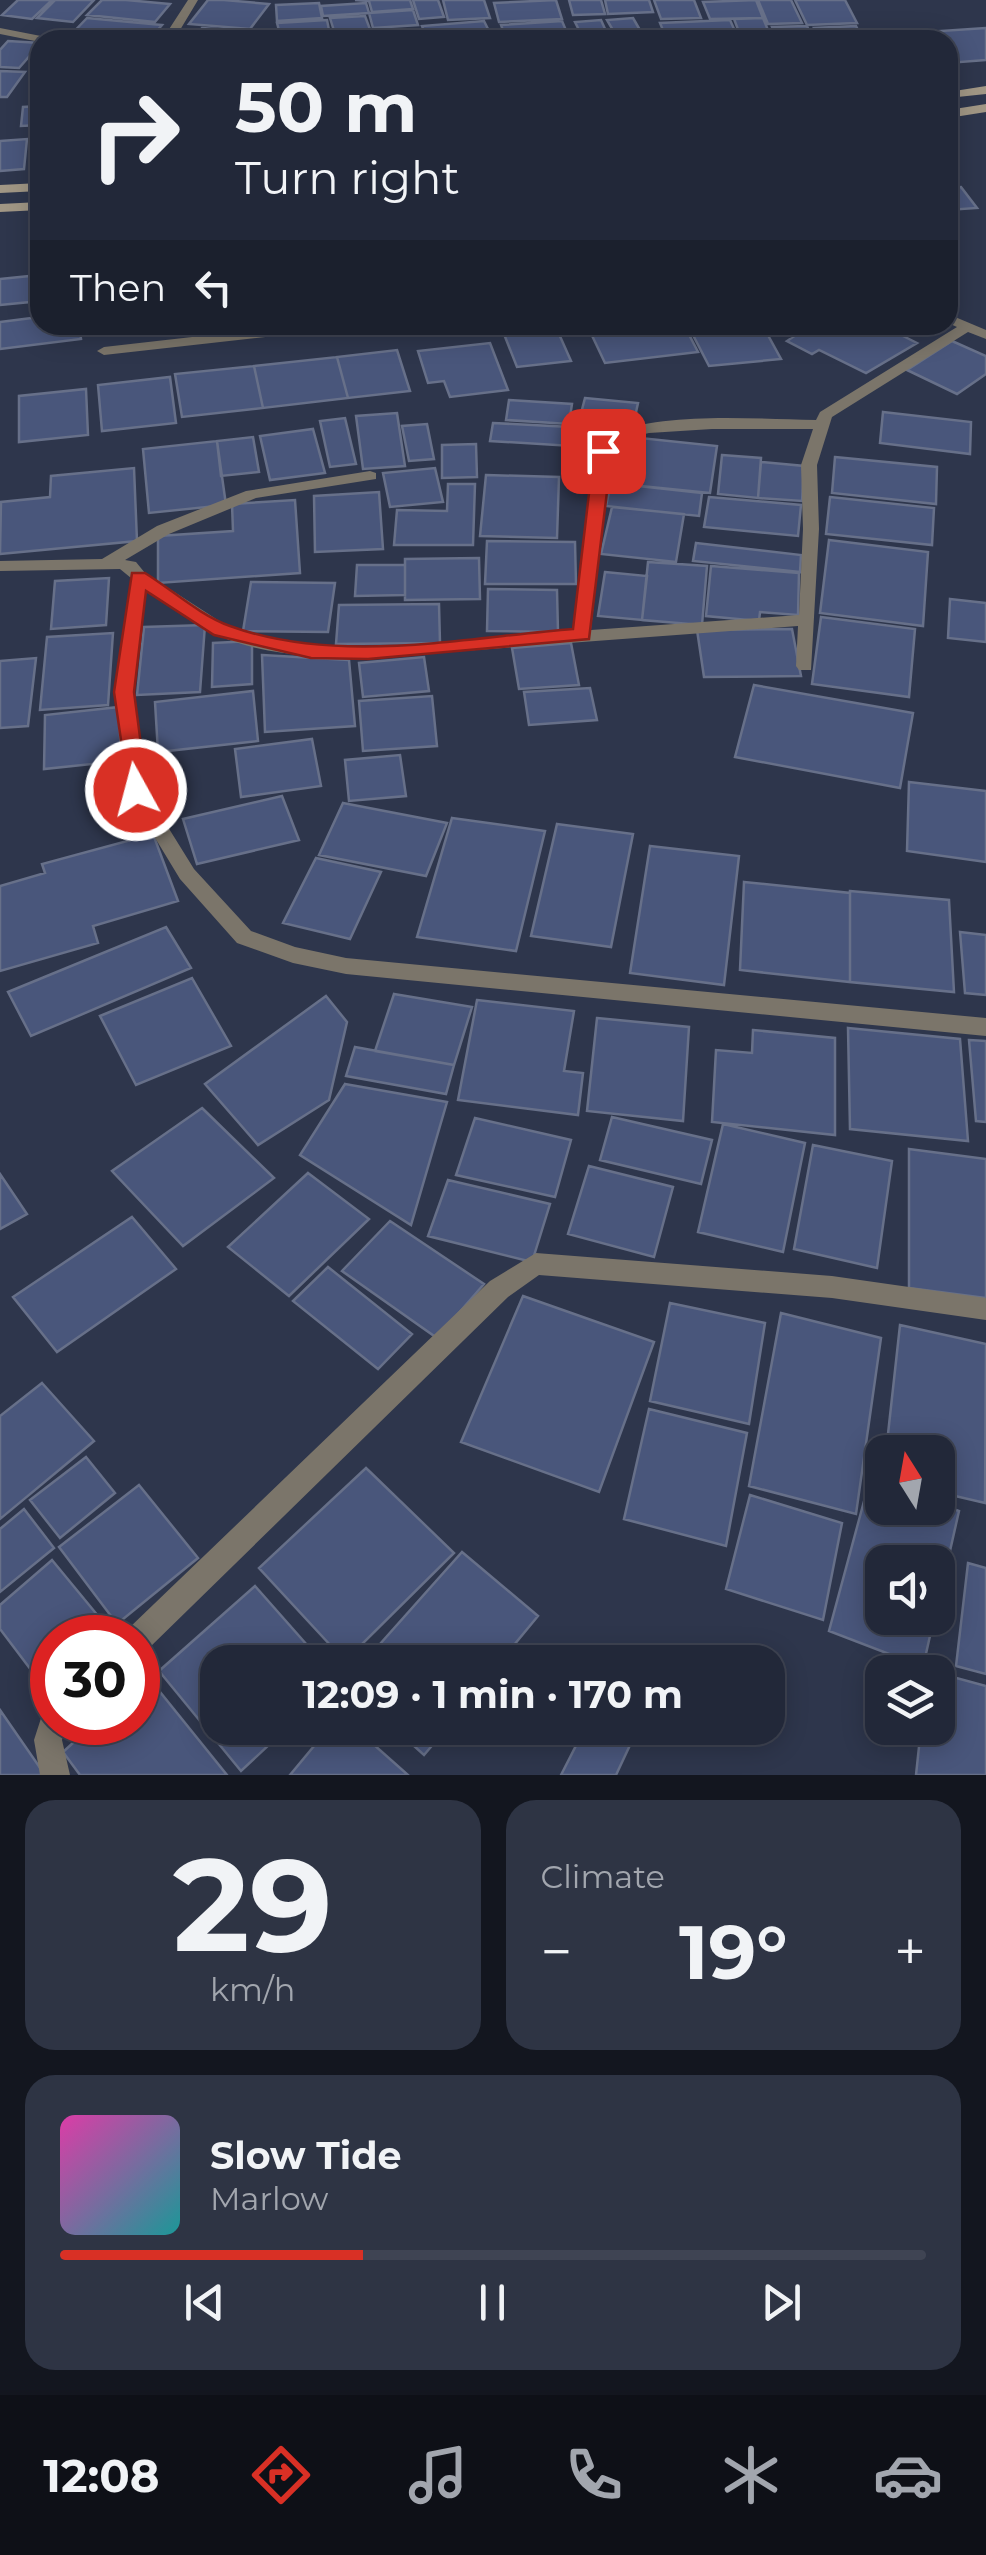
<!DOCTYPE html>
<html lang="en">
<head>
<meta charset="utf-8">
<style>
  :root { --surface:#222839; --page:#2e3444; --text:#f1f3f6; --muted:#a2a6ae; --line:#3f4453; --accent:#d93025 }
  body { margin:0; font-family:Montserrat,sans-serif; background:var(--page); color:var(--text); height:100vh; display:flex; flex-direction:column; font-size:38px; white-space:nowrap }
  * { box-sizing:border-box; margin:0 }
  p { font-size:32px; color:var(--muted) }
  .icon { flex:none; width:55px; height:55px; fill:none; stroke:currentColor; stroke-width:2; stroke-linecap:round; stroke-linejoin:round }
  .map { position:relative; height:1775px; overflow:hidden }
  .side { display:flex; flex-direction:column; gap:25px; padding:25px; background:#13161f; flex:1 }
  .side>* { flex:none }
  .top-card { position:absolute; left:30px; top:30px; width:928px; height:305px; border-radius:30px; box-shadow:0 5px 25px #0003,0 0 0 2px var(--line); background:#222839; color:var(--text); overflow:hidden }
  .needle { width:65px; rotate:349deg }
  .tools { position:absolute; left:865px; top:1435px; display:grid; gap:20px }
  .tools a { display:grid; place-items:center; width:90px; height:90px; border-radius:20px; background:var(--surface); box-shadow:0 5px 25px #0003,0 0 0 2px var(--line); font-size:50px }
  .speed { position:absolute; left:30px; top:1615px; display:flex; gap:20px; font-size:50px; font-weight:700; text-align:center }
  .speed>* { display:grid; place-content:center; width:130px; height:130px; border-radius:50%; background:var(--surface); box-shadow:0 5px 25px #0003,0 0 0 2px var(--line); line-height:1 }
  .speed .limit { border:15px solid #d22; background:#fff; color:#111 }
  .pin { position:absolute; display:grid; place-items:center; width:85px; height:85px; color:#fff; margin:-42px; border-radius:20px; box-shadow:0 5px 15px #0006 }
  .me { position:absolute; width:110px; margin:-55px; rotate:353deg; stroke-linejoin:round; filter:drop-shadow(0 0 8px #0008) }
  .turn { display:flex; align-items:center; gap:35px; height:210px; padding:0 40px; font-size:45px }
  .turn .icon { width:130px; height:130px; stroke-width:2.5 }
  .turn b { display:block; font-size:70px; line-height:85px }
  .then { display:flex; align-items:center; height:95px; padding:0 40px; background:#0003; gap:20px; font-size:38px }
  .big { font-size:75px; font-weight:700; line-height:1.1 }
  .side .tile { flex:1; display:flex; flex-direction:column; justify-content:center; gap:15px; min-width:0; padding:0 35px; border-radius:30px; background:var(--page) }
  .side .dial { align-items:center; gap:0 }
  .dial b { font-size:130px; line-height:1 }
  .song { display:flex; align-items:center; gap:30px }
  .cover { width:120px; height:120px; border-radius:15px; background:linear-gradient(135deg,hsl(320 70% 55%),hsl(180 70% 35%)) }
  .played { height:10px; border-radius:5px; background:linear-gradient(90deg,var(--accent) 35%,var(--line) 35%) }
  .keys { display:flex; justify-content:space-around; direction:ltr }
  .heat { display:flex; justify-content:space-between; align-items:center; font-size:55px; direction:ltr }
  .side .tiles { flex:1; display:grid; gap:25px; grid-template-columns:1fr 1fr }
  .tile:last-child { grid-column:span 2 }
  .trip { position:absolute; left:200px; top:1645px; width:585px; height:100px; border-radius:30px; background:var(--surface); box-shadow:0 5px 25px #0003,0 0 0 2px var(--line); font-weight:700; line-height:100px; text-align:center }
  .tabs { display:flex; height:160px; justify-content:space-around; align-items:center; background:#0e1017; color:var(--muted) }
  .tabs .icon { width:70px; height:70px }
  .tabs .selected { color:var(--accent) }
  .tabs b { font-size:45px; color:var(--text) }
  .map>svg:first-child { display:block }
  .building { fill:#49567b; stroke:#677089; stroke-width:2.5 }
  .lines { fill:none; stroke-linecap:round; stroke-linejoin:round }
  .street { fill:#7b756a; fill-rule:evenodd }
  .secondary { fill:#a19785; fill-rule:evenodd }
  .route { fill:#d93025; stroke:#8d1f18; stroke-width:2.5 }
</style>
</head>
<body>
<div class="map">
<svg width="986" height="1775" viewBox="0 0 986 1775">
  <rect width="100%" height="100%" fill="#2e364c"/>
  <path class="building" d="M 18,0 L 52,0 L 32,19 L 2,15 Z
    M 55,0 L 94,0 L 73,22 L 37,18 Z
    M 102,0 L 126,0 L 170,4 L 155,22 L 87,15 Z
    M 208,0 L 224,0 L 269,4 L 250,29 L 189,24 Z
    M 355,0 L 410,0 L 413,9 L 372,12 L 369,1 Z
    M 413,0 L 438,0 L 444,17 L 419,19 Z
    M 443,0 L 484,0 L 490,18 L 448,20 Z
    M 556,0 L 562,19 L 499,22 L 494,3 Z
    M 569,0 L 601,0 L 605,14 L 573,15 Z
    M 605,0 L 649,0 L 653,12 L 608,14 Z
    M 654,0 L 694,0 L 701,18 L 661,19 Z
    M 756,0 L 763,18 L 710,19 L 703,2 Z
    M 758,0 L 791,0 L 802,23 L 768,24 Z
    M 795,0 L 845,0 L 857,23 L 807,25 Z
    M 319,3 L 322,18 L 277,21 L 276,5 Z
    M 366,3 L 369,13 L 323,16 L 321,6 Z
    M 413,10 L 418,25 L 373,28 L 369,13 Z
    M 365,16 L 371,32 L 335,34 L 330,18 Z
    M 87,18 L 162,25 L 149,40 L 66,40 Z
    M 633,18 L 644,37 L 618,39 L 607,20 Z
    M 763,18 L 772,40 L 742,40 L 734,19 Z
    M 327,20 L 330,35 L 281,38 L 277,23 Z
    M 601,20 L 610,40 L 584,40 L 575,22 Z
    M 730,20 L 739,40 L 667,40 L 660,23 Z
    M 484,21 L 492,37 L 428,40 L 422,26 Z
    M 562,21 L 568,35 L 506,39 L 501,25 Z
    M 807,26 L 813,40 L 777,40 L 772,27 Z
    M 856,26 L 863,40 L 820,40 L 814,28 Z
    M 202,28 L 267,33 L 262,40 L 192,40 Z
    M 986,28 L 986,60 L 948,63 L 948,40 L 931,40 L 925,32 Z
    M 421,29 L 426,40 L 386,40 L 383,32 Z
    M 380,32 L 382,40 L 340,40 L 339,36 Z
    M 8,41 L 40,43 L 40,44 L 19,68 L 0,67 L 0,50 Z
    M 0,71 L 25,72 L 7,97 L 0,97 Z
    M 40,106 L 40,125 L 21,126 L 23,107 Z
    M 27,139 L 24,169 L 0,171 L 0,141 Z
    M 961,187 L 977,208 L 948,210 L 948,188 Z
    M 40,275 L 40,301 L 0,305 L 0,279 Z
    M 40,317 L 40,325 L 79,325 L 81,339 L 0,349 L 0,322 Z
    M 555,325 L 571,361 L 517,367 L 502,329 Z
    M 587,325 L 684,325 L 698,352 L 605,363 Z
    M 710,325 L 764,328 L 781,359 L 709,366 L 693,335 L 714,333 Z
    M 784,325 L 881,325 L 917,343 L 866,373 L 819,350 L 812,354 L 787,341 L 793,337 L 776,329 Z
    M 952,341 L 986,356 L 986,374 L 957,394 L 907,370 Z
    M 490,343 L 508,390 L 450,397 L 444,381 L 428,383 L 418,351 Z
    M 397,350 L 410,391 L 348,398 L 337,357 Z
    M 337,357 L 348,398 L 263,408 L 254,366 Z
    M 254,366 L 263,408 L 182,417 L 175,374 Z
    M 170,377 L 176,423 L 102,431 L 98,385 Z
    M 86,389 L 88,435 L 19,442 L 19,396 Z
    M 585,398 L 638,403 L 633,426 L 579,421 Z
    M 509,400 L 572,404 L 569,424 L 506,420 Z
    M 883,412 L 971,422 L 970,454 L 880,443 Z
    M 397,413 L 405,466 L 363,469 L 356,416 Z
    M 345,418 L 356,464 L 330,467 L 320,421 Z
    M 493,423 L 590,428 L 588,447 L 490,441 Z
    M 427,424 L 434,459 L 409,461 L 402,426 Z
    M 313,429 L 325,473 L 270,480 L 260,436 Z
    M 621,436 L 717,446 L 710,493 L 611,483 Z
    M 253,437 L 259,472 L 221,476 L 217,441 Z
    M 217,441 L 226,505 L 149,513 L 143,449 Z
    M 476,444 L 477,477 L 442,478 L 442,445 Z
    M 722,455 L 761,458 L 758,498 L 718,494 Z
    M 835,457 L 937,467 L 936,504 L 832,493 Z
    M 761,462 L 804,466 L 802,501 L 758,498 Z
    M 134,468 L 137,541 L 0,554 L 1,502 L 50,497 L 51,476 Z
    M 435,468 L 443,502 L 390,507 L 383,473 Z
    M 486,475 L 559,477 L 557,538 L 480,536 Z
    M 611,483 L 702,493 L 699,516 L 606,506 Z
    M 448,484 L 475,484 L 473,545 L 394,545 L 397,510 L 447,511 Z
    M 379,492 L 383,549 L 315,552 L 314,496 Z
    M 709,497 L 801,505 L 798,536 L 704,527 Z
    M 830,497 L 934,508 L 932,545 L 826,534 Z
    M 295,500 L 300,573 L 158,583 L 158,536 L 233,531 L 232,504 Z
    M 612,507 L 684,514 L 676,562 L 601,554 Z
    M 829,540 L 928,552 L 923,626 L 820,613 Z
    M 487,541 L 575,542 L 576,584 L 485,584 Z
    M 696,543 L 801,555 L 800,572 L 693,561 Z
    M 479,558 L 480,599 L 405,600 L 405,559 Z
    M 648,562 L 707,566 L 702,625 L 642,620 Z
    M 357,565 L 405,565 L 405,595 L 355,596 Z
    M 711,566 L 799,573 L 798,615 L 760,612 L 759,621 L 706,616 Z
    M 605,572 L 647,576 L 642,620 L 598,616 Z
    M 109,578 L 106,625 L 51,629 L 55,581 Z
    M 251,582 L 335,583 L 328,632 L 243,631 Z
    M 488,589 L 557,590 L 558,632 L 487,631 Z
    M 950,599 L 986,603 L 986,642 L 948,638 Z
    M 439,604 L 440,643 L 336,644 L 339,605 Z
    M 821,617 L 915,629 L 909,697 L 812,684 Z
    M 205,625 L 200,692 L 137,695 L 144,627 Z
    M 792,629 L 801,676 L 704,677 L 697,630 Z
    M 113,633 L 108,705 L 40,710 L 47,637 Z
    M 252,641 L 252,684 L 212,687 L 213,643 Z
    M 571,643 L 579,685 L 519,689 L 512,648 Z
    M 262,655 L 349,660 L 355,726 L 265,732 Z
    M 424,657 L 429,691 L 363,697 L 359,663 Z
    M 36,658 L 28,726 L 0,728 L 0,661 Z
    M 754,685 L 913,713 L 900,788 L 735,757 Z
    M 590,688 L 597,720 L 529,725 L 524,692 Z
    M 253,691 L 258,741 L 158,752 L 155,702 Z
    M 432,696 L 437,746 L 363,751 L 359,701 Z
    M 119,707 L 121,761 L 44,769 L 45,715 Z
    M 312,739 L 321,786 L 241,797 L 235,749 Z
    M 400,755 L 406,796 L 349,801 L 345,760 Z
    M 909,782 L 986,791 L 986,862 L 907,851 Z
    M 282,796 L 299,840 L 197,864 L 183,819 Z
    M 343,803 L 447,823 L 426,876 L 319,855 Z
    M 452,818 L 545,831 L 516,951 L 417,937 Z
    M 557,824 L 633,834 L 611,947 L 531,936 Z
    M 153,834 L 178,901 L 93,926 L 98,943 L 0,971 L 0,886 L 45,873 L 42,864 Z
    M 650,846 L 739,856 L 724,985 L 630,973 Z
    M 316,858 L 381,872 L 350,939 L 283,923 Z
    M 744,882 L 850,893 L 850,982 L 740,970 Z
    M 850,891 L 949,900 L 954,992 L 850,982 Z
    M 166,927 L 191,968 L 31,1036 L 8,992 Z
    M 960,932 L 986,935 L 986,995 L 965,993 Z
    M 192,978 L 231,1046 L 136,1085 L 100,1016 Z
    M 394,994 L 472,1007 L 454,1065 L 375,1051 Z
    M 326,996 L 347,1022 L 329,1100 L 258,1145 L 205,1084 Z
    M 477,1000 L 574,1011 L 564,1071 L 583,1073 L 578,1115 L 458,1100 Z
    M 597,1018 L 689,1027 L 683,1121 L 587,1111 Z
    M 848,1028 L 960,1039 L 968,1141 L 850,1129 Z
    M 753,1030 L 835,1038 L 835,1135 L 712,1122 L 716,1050 L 752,1053 Z
    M 969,1040 L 986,1041 L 986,1122 L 976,1121 Z
    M 355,1047 L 454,1065 L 446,1094 L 346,1076 Z
    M 345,1084 L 447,1102 L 411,1225 L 300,1155 Z
    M 202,1108 L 274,1178 L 183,1246 L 112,1171 Z
    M 612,1117 L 712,1140 L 701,1184 L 600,1160 Z
    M 475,1118 L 571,1140 L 555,1197 L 456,1175 Z
    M 723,1124 L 805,1143 L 783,1252 L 698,1232 Z
    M 813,1145 L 892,1161 L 877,1268 L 794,1249 Z
    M 909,1149 L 986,1159 L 986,1298 L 909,1288 Z
    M 589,1166 L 673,1187 L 654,1257 L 568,1234 Z
    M 308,1173 L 369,1219 L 289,1296 L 228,1247 Z
    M 0,1174 L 27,1214 L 0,1229 Z
    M 448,1180 L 550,1204 L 532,1262 L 428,1236 Z
    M 132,1217 L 176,1269 L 57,1352 L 13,1297 Z
    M 390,1221 L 484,1284 L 437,1338 L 342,1271 Z
    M 328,1267 L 412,1334 L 378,1369 L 293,1301 Z
    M 523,1296 L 654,1342 L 599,1492 L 461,1442 Z
    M 670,1303 L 765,1323 L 749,1424 L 650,1401 Z
    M 781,1313 L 881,1338 L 856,1514 L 749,1486 Z
    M 900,1325 L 986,1344 L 985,1503 L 938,1492 L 938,1452 L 886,1452 Z
    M 42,1383 L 94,1441 L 0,1519 L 0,1416 Z
    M 649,1409 L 747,1433 L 726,1546 L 624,1519 Z
    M 86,1457 L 115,1493 L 60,1538 L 30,1500 Z
    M 366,1468 L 454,1553 L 345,1661 L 259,1568 Z
    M 870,1479 L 882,1483 L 882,1508 L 938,1508 L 938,1503 L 959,1511 L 938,1604 L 938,1562 L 882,1562 L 882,1618 L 934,1618 L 923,1667 L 829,1631 Z
    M 139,1485 L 198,1558 L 117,1624 L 59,1547 Z
    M 750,1495 L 842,1523 L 823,1620 L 726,1589 Z
    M 24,1509 L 54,1548 L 0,1592 L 0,1529 Z
    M 462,1552 L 538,1616 L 500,1662 L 364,1662 Z
    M 52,1560 L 113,1634 L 108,1638 L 52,1638 L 52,1686 L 47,1691 L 0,1629 L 0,1605 Z
    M 968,1563 L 986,1568 L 986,1674 L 956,1666 Z
    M 255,1586 L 322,1662 L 218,1662 L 218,1728 L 287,1728 L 241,1771 L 159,1671 Z
    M 938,1673 L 986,1686 L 986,1775 L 916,1775 L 921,1728 L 938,1728 Z
    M 148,1677 L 227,1775 L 80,1775 L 63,1752 L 96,1722 L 138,1722 L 138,1687 Z
    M 0,1710 L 45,1775 L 0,1775 Z
    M 329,1728 L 355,1728 L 408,1775 L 290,1775 Z
    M 394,1728 L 447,1728 L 424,1755 Z
    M 585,1728 L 606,1728 L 631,1743 L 616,1775 L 561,1775 Z"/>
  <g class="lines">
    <path class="street" d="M 188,0 L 198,0 L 174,40 L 162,40 Z
      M 0,28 L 46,37 L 52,40 L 40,42 L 0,34 Z
      M 948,314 L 986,330 L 986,339 L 968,332 L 832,417 L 817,465 L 819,529 L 811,670 L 799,670 L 796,666 L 798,626 L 368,658 C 320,657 264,656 220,636 C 194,624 170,605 146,589 L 133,692 L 145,790 L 194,869 L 251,931 L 295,947 L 346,958 L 986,1018 L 986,1036 L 346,974 L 293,963 L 237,943 L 180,879 L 126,790 L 115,692 L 131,578 L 120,569 L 0,571 L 0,561 L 102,559 L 157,526 L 246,491 L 370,471 L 376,473 L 376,479 L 256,498 L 169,534 L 125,560 L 136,562 L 145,573 L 227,626 C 321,664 473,639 574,631 L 595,451 L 604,435 C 669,411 747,419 816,420 L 820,412 L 957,327 L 948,323 ZM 712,429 L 813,429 L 801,465 L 803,529 L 799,615 L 591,630 L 611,451 L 615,441 L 649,433 Z
      M 299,325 L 345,325 L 338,329 L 104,355 L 97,351 L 104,347 Z
      M 536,1253 L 832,1276 L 986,1298 L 986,1320 L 832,1298 L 539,1275 L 508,1297 L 148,1649 L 138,1653 L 138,1638 L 125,1638 L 128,1629 L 490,1281 Z
      M 52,1708 L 52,1722 L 67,1722 L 62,1740 L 70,1775 L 40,1775 L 34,1740 L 43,1712 Z"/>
    <path class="secondary" d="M 986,86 L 986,94 L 948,98 L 948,92 Z
      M 986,104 L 986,112 L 948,118 L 948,110 Z
      M 40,183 L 40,191 L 0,193 L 0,185 Z
      M 40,202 L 40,210 L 0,212 L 0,204 Z"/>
  </g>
  <path class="route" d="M 603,446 L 612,451 L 589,639 L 368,659 L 311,658 L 214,635 L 146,591 L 134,692 L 147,790 L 144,795 L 129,795 L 114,692 L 132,573 L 145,573 C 171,589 201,616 230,626 C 337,665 462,638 573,629 L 594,451 Z"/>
</svg>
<div class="tools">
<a><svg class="needle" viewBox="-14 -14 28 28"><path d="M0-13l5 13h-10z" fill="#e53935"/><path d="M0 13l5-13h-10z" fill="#a2a6ae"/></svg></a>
<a><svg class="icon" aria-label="sound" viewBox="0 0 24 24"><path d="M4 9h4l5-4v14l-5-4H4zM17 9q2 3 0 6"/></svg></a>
<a><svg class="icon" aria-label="layers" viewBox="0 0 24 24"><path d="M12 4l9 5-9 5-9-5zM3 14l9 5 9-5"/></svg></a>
</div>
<div class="speed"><div class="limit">30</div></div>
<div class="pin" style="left:603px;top:451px;background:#d93025"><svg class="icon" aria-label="arrive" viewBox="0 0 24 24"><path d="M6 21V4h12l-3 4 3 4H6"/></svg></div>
<svg class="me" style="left:136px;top:790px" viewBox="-20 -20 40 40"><circle r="17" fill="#d93025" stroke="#fff" stroke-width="3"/><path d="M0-11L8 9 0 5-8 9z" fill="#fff"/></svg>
<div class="trip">12:09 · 1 min · 170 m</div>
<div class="top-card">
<div class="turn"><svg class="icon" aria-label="right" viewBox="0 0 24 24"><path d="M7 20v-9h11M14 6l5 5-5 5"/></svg><div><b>50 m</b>Turn right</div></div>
<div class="then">Then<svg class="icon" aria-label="left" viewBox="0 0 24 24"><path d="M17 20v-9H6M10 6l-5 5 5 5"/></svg></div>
</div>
</div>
<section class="side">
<div class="tiles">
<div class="tile dial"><b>29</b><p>km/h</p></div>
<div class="tile"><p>Climate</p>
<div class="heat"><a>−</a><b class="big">19°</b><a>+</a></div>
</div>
<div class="tile">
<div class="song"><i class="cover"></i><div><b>Slow Tide</b><p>Marlow</p></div></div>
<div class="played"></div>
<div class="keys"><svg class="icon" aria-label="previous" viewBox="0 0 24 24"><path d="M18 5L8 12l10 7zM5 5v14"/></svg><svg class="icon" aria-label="pause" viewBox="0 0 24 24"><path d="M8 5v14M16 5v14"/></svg><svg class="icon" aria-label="next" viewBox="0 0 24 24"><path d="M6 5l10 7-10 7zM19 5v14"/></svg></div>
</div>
</div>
</section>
<nav class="tabs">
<b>12:08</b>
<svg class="icon selected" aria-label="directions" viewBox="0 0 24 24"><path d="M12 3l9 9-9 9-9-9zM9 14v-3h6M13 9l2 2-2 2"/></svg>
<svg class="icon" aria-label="music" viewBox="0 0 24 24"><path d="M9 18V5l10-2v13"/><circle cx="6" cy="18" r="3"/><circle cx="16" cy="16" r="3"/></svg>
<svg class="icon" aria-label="phone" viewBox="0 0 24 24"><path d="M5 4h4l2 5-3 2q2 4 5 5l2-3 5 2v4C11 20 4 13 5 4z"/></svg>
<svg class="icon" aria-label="climate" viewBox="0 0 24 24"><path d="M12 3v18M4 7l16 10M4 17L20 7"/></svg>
<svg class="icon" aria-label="car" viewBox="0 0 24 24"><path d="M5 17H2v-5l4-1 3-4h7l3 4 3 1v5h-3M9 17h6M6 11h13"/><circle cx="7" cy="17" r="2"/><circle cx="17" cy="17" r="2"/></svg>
</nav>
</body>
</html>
